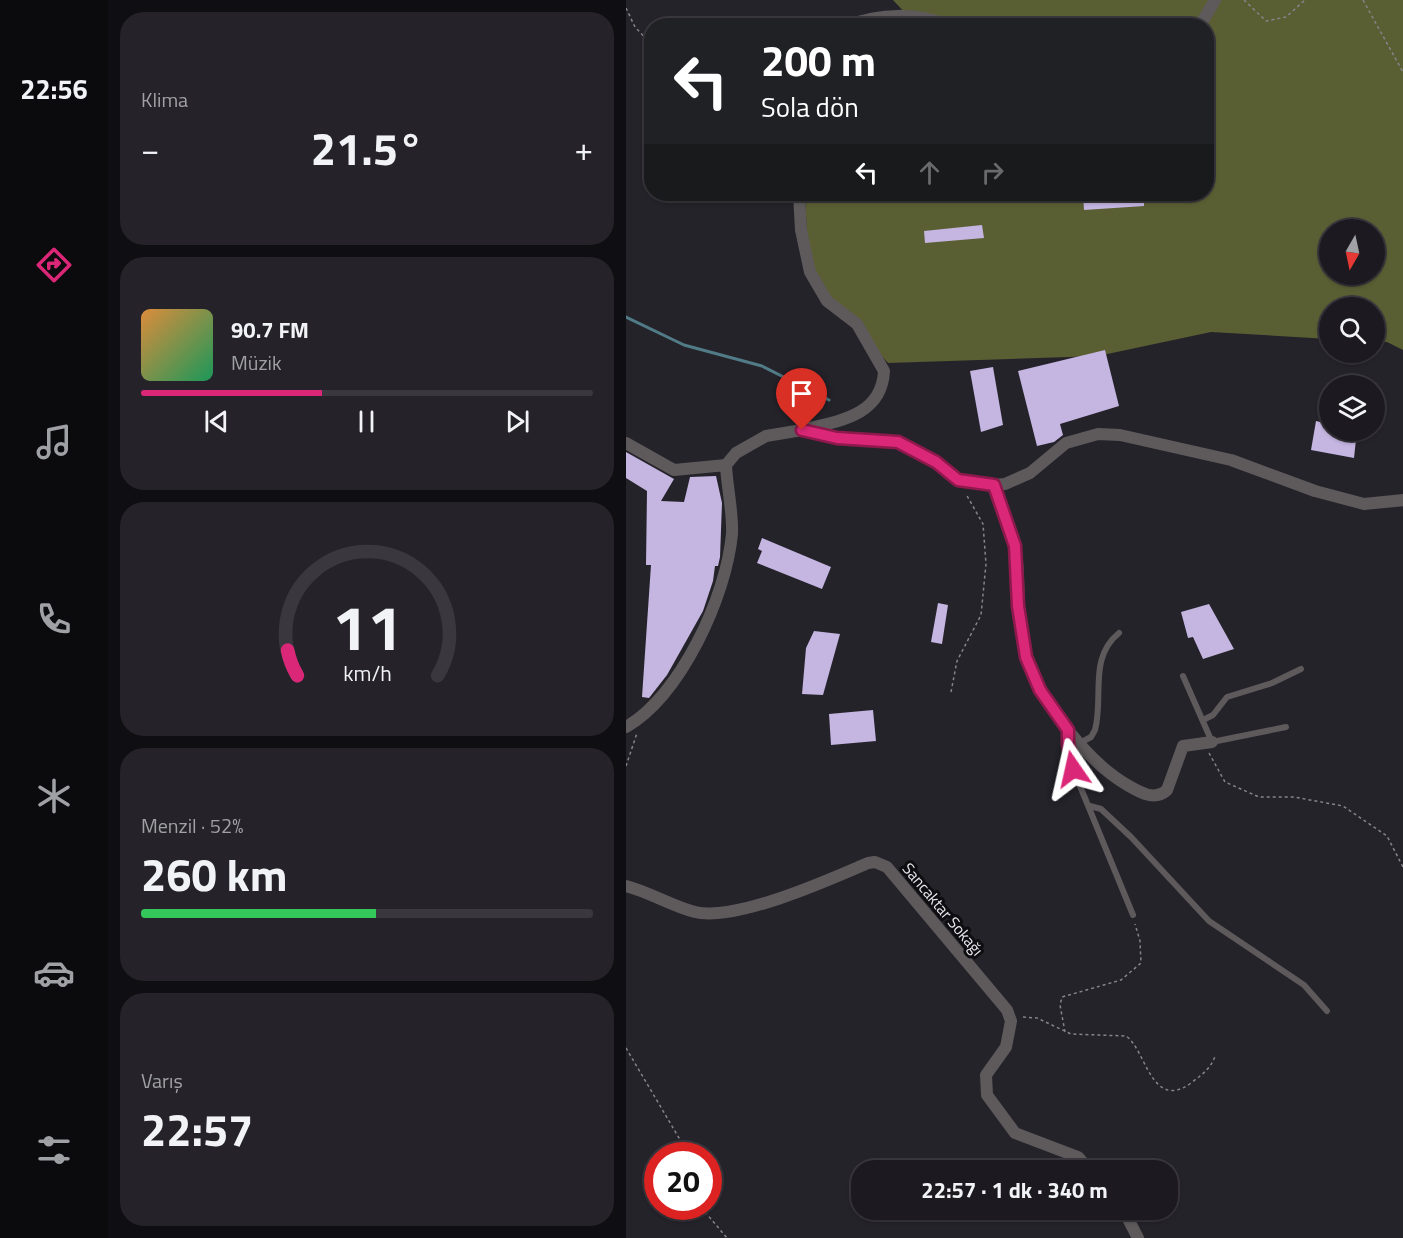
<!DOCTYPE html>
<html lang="tr">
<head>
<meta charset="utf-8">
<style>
  :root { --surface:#1c1a20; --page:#252329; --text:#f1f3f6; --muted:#a0a1a5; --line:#3a383e; --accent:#db2777 }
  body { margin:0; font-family:"Titillium Web",sans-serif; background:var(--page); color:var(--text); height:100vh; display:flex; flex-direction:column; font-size:22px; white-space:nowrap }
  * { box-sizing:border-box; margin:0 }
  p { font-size:20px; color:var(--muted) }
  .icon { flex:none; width:33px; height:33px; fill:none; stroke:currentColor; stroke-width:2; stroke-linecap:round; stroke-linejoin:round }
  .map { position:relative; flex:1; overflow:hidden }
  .sheet { display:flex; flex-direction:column; gap:12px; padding:12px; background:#0f0e12; width:518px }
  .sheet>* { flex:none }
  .top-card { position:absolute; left:18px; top:18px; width:570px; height:183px; border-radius:24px; box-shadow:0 2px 4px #0004,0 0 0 2px var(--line); background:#202124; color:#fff; overflow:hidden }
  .needle { width:39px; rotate:189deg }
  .controls { position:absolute; left:693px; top:219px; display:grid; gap:12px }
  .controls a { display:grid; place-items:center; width:66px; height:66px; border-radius:50%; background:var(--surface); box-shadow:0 2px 4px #0004,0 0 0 2px var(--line); font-size:30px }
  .speed { position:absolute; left:18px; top:1142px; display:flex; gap:12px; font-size:30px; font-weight:700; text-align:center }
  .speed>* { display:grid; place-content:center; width:78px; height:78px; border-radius:50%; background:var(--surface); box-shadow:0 2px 4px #0004,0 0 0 2px var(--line); line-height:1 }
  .speed .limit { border:9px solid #d22; background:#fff; color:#111 }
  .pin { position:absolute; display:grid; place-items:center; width:51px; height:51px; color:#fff; margin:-62px -26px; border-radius:50% 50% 50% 0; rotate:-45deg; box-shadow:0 0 6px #0007 }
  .pin .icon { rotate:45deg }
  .me { position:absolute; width:66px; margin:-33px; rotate:349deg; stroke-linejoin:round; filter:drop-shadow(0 0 4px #0008) }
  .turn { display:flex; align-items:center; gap:21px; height:126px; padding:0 18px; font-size:27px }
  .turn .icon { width:78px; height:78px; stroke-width:2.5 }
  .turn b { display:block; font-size:42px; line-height:51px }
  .lanes { display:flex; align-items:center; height:57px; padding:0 18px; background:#0003; justify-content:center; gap:30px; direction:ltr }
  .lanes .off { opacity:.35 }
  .big { font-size:45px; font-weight:700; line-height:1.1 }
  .sheet .tile { flex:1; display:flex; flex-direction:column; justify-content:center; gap:9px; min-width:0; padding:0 21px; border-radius:24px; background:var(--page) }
  .sheet .dial { align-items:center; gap:0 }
  .dial svg { height:156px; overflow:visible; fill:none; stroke:var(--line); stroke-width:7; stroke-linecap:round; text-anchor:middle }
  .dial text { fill:var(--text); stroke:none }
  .song { display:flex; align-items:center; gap:18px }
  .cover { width:72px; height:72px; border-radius:9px; background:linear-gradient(135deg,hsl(30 70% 55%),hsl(150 70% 35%)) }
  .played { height:6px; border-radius:3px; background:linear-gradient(90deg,var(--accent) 40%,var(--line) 40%) }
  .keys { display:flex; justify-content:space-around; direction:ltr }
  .heat { display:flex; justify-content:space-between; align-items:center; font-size:33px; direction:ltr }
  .charge { height:9px; border-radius:4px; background:linear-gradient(90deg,#34c759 52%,var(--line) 0) }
  .trip { position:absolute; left:225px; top:1160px; width:327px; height:60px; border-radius:24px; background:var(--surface); box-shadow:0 2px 4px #0004,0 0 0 2px var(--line); font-weight:700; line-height:60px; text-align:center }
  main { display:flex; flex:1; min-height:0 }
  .tabs { display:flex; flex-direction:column; width:108px; justify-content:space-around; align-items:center; background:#0b0a0d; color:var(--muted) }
  .tabs .icon { width:42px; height:42px }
  .tabs .active { color:var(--accent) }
  .tabs b { font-size:27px; color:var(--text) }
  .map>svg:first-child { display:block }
  .forest { fill:#5a5e33; fill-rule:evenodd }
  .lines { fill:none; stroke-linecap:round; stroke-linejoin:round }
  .stream { stroke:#527b88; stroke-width:3 }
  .building { fill:#c4b5e1 }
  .path { stroke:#86848a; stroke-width:1.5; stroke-dasharray:3 3; stroke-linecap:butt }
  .lane { stroke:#5e5a5c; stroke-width:6 }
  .street { stroke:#5e5a5c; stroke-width:12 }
  .route-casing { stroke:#8e194d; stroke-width:15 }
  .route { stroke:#db2777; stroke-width:10 }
  .labels { text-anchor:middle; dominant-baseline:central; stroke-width:6; stroke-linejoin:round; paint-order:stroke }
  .street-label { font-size:16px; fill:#ebe9ee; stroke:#0e0d10 }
</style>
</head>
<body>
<main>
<nav class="tabs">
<b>22:56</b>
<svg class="icon active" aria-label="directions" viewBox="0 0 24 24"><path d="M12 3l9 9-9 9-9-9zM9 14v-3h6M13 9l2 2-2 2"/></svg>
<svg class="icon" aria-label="music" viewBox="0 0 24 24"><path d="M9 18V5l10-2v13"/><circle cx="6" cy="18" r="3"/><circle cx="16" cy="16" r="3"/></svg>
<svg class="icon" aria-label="phone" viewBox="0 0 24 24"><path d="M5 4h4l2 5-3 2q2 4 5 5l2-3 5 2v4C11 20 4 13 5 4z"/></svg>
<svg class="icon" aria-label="climate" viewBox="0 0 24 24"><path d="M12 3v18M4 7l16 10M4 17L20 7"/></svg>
<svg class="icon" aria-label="car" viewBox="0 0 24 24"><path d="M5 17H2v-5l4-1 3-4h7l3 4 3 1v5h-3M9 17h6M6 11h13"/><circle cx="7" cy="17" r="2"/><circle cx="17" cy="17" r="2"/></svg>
<svg class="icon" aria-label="filters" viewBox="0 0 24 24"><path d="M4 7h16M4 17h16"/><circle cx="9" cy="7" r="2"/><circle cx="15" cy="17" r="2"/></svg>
</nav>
<section class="sheet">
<div class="tile"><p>Klima</p>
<div class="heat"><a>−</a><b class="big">21.5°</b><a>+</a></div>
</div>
<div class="tile">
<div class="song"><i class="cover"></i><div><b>90.7 FM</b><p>Müzik</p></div></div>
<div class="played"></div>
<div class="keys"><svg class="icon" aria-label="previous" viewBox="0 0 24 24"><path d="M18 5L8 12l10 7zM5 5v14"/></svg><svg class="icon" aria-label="pause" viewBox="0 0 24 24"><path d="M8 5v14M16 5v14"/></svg><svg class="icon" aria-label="next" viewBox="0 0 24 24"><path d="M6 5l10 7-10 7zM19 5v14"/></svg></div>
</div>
<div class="tile dial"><svg viewBox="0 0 100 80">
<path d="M14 69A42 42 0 1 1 86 69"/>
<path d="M14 69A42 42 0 0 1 9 56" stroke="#db2777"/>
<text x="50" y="56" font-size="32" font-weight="700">11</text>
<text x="50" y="72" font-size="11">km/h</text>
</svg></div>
<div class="tile"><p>Menzil · 52%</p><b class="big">260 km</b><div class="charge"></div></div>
<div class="tile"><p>Varış</p><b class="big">22:57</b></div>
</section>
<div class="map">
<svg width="778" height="1238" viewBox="0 0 778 1238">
  <rect width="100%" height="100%" fill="#25232a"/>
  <path class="forest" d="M 267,0 L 777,0 L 777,350 L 761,342 L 749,342 L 748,308 L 704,308 L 703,339 L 585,332 L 472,356 L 262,363 L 183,275 L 179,194 L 580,194 L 580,26 L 230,25 L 284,18 ZM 704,230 L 748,230 L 748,274 L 704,274 Z"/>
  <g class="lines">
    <path class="stream" d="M 0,317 L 58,345 L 136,366 L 203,400"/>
  </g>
  <path class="building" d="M 404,194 L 454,194 L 454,200 L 405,203 Z
    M 457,194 L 518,194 L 518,206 L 458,210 Z
    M 356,225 L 358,238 L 299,243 L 298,231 Z
    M 479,350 L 493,406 L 434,424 L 437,435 L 428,442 L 411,446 L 392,371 Z
    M 367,367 L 377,425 L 355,432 L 344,371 Z
    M 696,403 L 704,403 L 704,430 L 731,430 L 728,458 L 685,450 L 690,421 L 694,422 Z
    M 0,452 L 48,479 L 35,501 L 58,502 L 64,477 L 90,476 L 96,503 L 94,557 L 92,566 L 89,566 L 87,581 L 77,611 L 41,675 L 23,698 L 16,697 L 25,565 L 20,565 L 21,491 L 0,478 Z
    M 136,538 L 205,567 L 196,589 L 131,563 L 136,551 L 132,549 Z
    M 312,603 L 322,605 L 316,644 L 305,642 Z
    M 583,604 L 608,649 L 577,659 L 567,637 L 562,638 L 555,612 Z
    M 188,631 L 214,634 L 197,695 L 176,694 L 180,648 Z
    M 247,710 L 250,741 L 205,745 L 203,714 Z"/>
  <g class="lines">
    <path class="path" d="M 618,0 L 640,21 L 660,17 L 679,0
      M 737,0 L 778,74
      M 0,8 L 9,27 L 26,45
      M 325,692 L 331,661 L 355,615 L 360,564 L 357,524 L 340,494
      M 583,753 L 599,782 L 633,797 L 668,797 L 717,806 L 761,836 L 778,869
      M 0,766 L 11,733
      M 397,1017 L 411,1018 L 445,1034 L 500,1036 C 520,1049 525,1112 565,1083 C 575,1075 585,1069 589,1056
      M 439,1032 L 434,1005 L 436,997 L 495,980 L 515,963 L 514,941 L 509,924
      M 0,1048 L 63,1155
      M 78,1206 L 80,1213 L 101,1238"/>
    <path class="lane" d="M 557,676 L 586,742 L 660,727
      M 577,720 L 587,715 L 601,697 L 646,683 L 675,669
      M 442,733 L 447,769 L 507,915
      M 454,743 L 465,737 L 469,730 C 478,697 462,658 493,633
      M 464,806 L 475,809 L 505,837 L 583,921 L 678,985 L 701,1011"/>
    <path class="street" d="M 220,26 C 254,13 291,12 324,26
      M 574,26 L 589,0
      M 173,194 L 175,230 L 184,272 L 201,301 L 231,324 L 258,371 C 256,415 214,421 179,429
      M 0,443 L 48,470 L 100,465
      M 368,485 C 371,507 385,525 389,546 C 395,576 390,607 396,637 C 405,690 457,760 503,786 C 515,793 529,801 541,790 L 557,746 L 586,742
      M 0,727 C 55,695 100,597 106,534 C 107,511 101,488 100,465 L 110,453 L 140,436 L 176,430 L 211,438 L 272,442 L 310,462 L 332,480 L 368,485 L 379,484 L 404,473 L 440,443 L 472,434 L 494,435 L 605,460 L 689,491 L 738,504 L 778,500
      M 0,886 C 24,892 45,906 69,912 C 109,922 203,880 242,863 L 249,862 L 261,867 L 381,1010 L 385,1021 L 380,1047 L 360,1075 L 361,1095 L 389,1133 L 452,1157 L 463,1170
      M 497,1209 L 512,1238"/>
  </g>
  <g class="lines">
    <g class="route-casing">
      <path id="route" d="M 176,430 L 211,438 L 272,442 L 310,462 L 332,480 L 368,485 L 389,546 L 392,606 L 400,657 L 414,690 L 442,730 L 442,744 L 447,769"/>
    </g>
    <use href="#route" class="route"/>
  </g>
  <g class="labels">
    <g class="street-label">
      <text transform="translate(317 909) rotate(50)">Sancaktar Sokağı</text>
    </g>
  </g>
</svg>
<div class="controls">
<a><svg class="needle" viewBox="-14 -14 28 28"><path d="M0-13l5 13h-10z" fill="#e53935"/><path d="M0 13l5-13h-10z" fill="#a0a1a5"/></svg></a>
<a><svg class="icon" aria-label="search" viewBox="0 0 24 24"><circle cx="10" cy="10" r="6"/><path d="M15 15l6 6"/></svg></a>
<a><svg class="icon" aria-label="layers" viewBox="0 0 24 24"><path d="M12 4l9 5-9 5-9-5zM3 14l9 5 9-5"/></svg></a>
</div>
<div class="speed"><div class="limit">20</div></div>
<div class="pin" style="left:176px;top:430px;background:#d93025"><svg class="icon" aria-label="arrive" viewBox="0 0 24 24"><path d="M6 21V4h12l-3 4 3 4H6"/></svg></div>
<svg class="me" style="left:447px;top:769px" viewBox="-20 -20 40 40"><path d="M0-17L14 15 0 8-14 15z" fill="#db2777" stroke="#fff" stroke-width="4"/></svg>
<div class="trip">22:57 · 1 dk · 340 m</div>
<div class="top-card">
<div class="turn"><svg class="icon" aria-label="left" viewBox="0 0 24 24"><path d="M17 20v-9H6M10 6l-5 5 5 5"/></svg><div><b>200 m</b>Sola dön</div></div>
<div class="lanes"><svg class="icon" aria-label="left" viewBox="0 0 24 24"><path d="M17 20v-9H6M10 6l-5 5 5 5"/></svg><svg class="icon off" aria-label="ahead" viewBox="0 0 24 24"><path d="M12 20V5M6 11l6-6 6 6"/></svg><svg class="icon off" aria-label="right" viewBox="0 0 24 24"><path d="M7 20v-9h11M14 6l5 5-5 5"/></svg></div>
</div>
</div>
</main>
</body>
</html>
